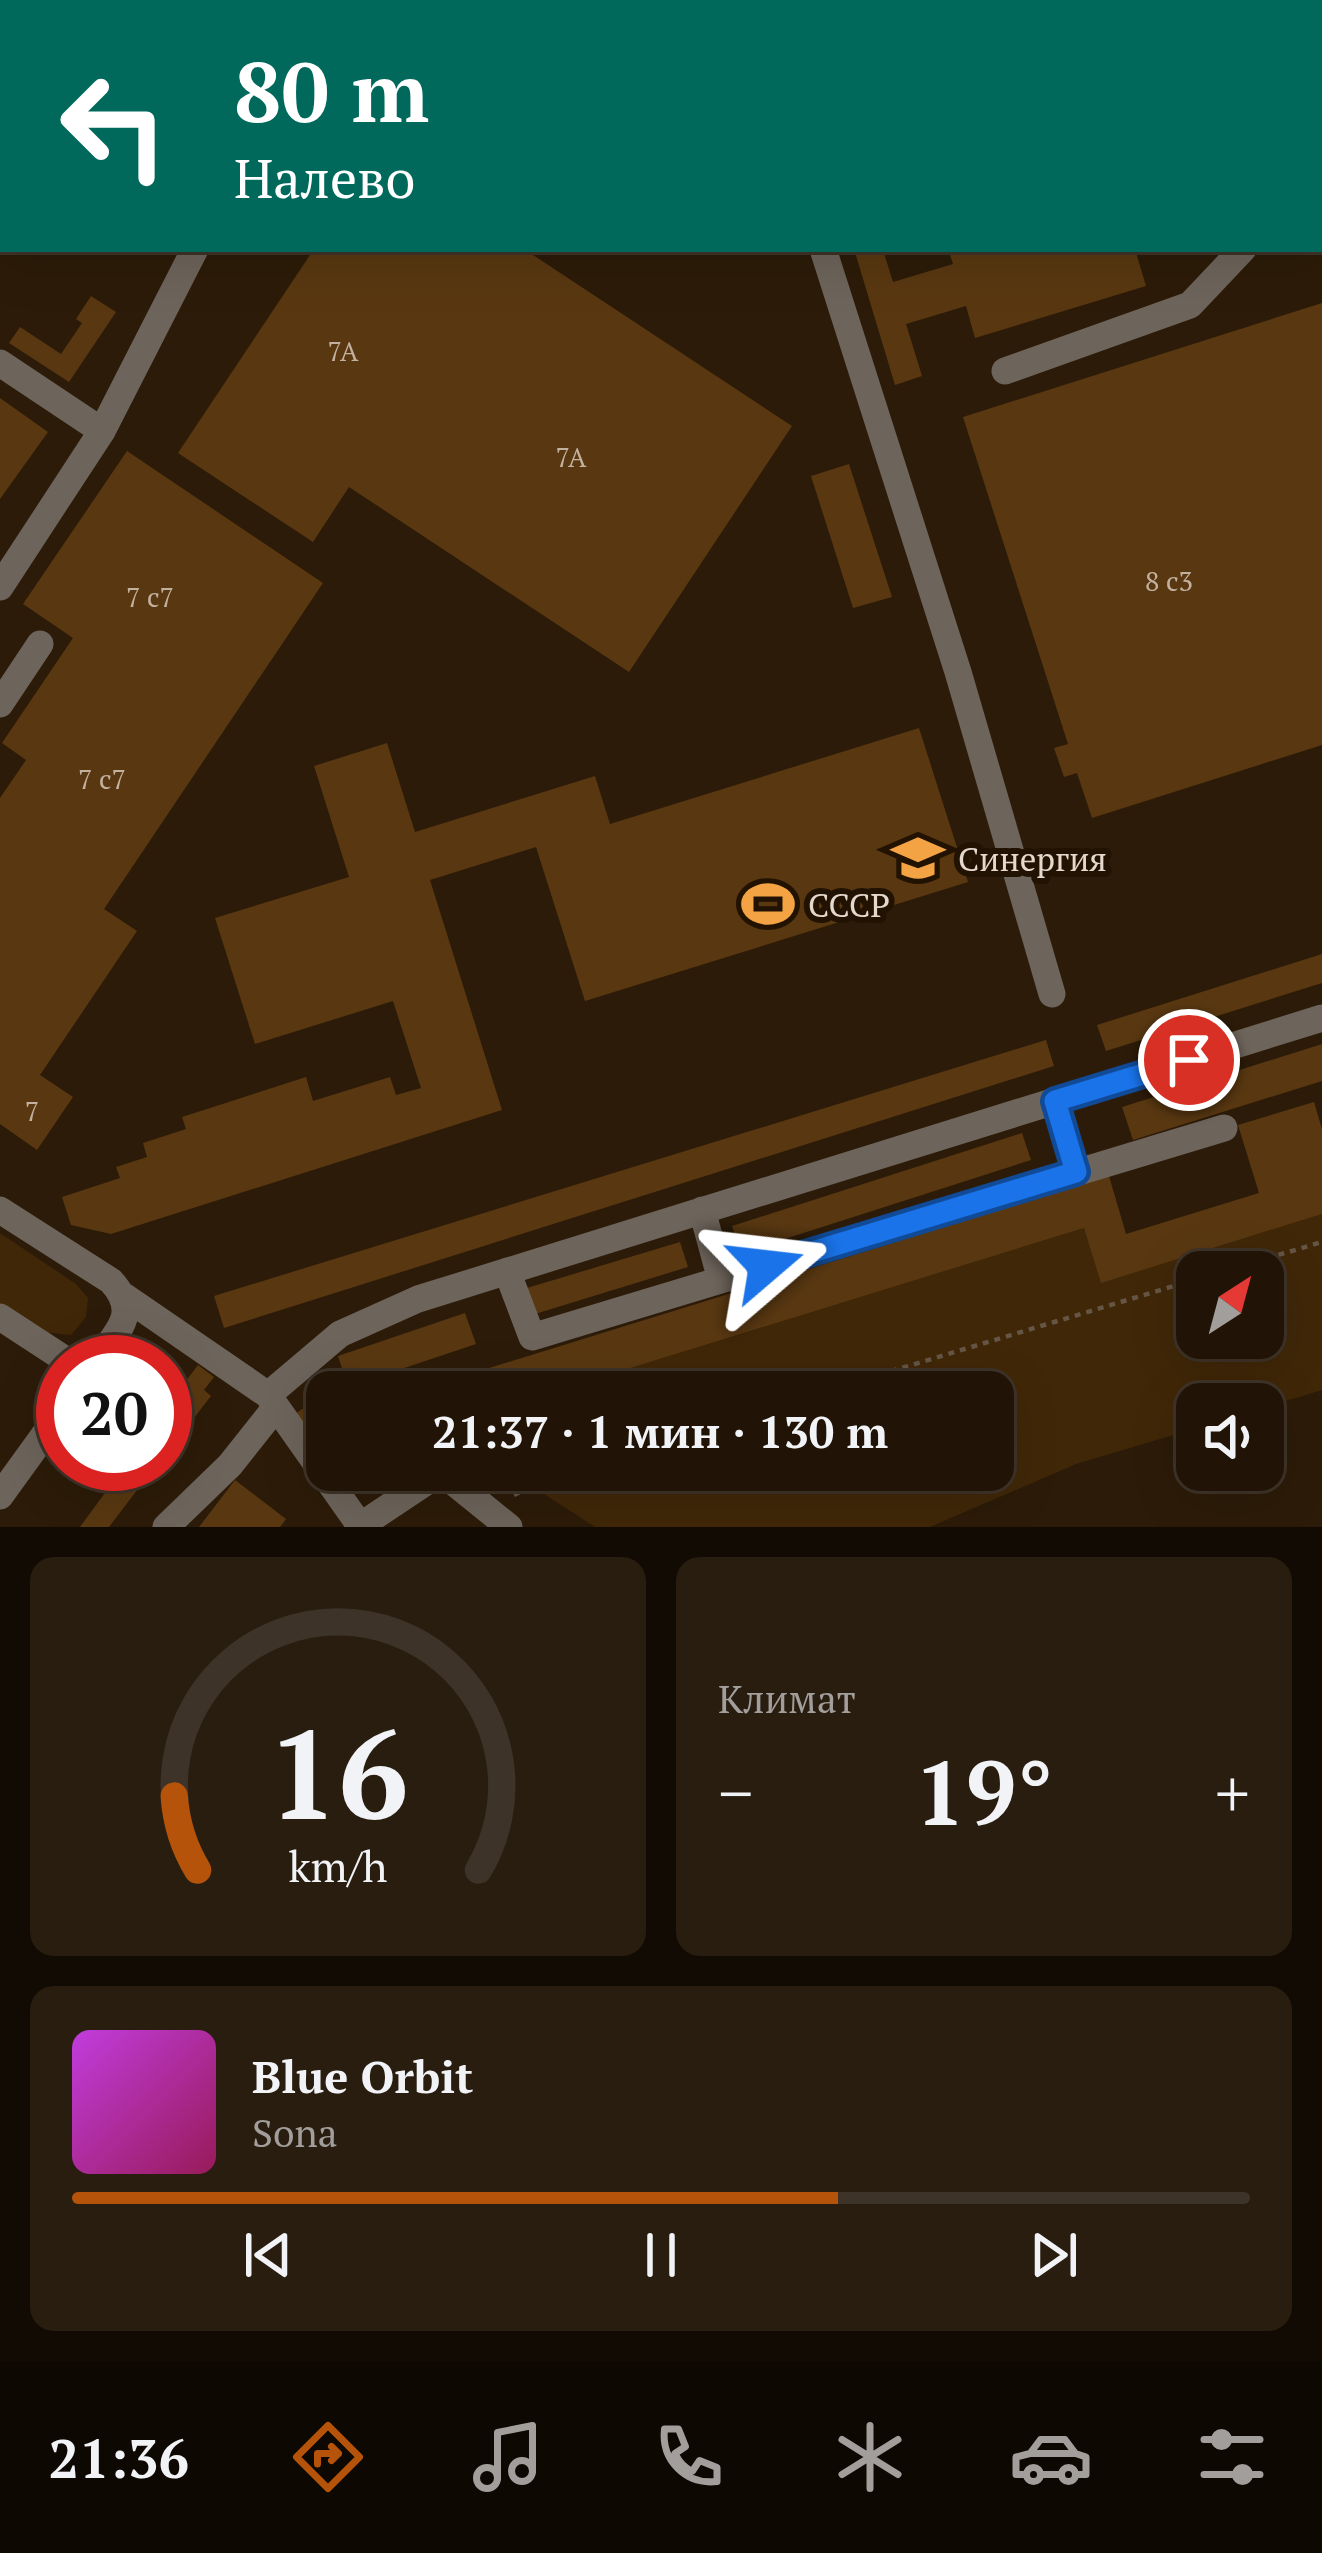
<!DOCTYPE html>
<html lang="ru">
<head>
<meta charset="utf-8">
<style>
  :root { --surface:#211406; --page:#291d10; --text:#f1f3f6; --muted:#a29e9b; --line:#3e3328; --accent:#b45309 }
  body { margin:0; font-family:"PT Serif",serif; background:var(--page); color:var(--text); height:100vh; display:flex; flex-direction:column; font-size:45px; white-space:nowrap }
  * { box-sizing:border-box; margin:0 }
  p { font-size:39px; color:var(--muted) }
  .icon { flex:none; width:66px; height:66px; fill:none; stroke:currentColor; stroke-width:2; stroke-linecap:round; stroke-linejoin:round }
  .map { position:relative; height:1527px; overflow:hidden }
  .side { display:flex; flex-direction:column; gap:30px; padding:30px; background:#120b03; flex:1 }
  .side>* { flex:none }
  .banner { position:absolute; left:0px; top:0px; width:1323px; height:252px; box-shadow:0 12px 48px #0002,0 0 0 3px var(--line); background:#00695c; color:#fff; overflow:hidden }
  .needle { width:78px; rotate:36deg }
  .controls { position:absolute; left:1176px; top:1251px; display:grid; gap:24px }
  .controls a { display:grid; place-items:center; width:108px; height:108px; border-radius:24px; background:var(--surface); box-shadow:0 12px 48px #0002,0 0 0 3px var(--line); font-size:60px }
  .speed { position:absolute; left:36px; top:1335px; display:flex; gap:24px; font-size:60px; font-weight:700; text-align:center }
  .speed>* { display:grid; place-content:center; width:156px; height:156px; border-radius:50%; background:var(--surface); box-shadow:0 12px 48px #0002,0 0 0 3px var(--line); line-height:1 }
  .speed .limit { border:18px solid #d22; background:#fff; color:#111 }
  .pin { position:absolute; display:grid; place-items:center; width:102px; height:102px; color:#fff; margin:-51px; border:6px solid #fff; border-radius:50%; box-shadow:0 3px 12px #0007 }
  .me { position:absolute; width:132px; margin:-66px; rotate:73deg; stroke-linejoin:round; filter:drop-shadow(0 0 9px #0008) }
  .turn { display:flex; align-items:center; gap:42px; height:252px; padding:0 36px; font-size:54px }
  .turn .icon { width:156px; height:156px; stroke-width:2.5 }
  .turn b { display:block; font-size:84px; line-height:102px }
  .big { font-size:90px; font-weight:800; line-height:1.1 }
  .side .widget { flex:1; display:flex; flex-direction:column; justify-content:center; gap:18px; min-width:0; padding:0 42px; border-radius:24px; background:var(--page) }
  .side .dial { align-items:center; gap:0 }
  .dial svg { height:312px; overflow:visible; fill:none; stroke:var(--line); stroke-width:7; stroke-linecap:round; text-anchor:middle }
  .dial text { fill:var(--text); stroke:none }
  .song { display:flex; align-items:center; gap:36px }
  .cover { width:144px; height:144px; border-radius:18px; background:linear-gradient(135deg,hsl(290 70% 55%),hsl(330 70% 35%)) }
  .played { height:12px; border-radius:6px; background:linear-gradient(90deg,var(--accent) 65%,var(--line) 65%) }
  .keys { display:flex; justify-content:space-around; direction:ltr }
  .heat { display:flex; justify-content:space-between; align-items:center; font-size:66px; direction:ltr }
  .side .tiles { flex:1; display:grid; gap:30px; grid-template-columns:1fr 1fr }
  .widget:last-child { grid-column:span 2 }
  .trip { position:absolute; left:306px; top:1371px; width:708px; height:120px; border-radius:24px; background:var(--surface); box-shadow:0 12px 48px #0002,0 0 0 3px var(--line); font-weight:800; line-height:120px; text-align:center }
  .tabs { display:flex; height:192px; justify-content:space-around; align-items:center; background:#0d0802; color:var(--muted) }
  .tabs .icon { width:84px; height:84px }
  .tabs .active { color:var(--accent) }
  .tabs b { font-size:54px; color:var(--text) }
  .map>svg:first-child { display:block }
  .green { fill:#402708; fill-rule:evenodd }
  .building { fill:#593811 }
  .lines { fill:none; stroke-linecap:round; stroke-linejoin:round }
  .path { stroke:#655545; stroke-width:4.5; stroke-dasharray:6 6; stroke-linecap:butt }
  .minor { stroke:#6d645b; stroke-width:27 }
  .route-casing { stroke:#114b97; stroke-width:30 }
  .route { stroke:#1a73e8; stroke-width:21 }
  .labels { text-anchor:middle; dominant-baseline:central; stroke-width:12; stroke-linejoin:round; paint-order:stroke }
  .number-label { font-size:27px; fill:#c2b19f }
  .poi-label { font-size:33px; fill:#e5d9ce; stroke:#221202; text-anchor:start }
</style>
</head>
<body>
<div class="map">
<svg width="1322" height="1527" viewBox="0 0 1322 1527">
  <rect width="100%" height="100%" fill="#2c1b08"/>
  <path class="green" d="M 1322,1214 L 1322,1390 L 1263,1408 L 1263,1404 L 1197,1404 L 1197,1428 L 1076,1464 L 930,1527 L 595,1527 L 507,1470 L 993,1470 L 993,1392 L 553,1392 L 1084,1228 L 1102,1282 ZM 1197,1272 L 1263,1272 L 1263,1338 L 1197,1338 Z
    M 0,1233 L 76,1284 L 88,1298 L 86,1317 L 71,1335 L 41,1332 L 0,1304 Z"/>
  <path class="building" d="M 314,249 L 524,249 L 792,426 L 629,672 L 349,487 L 313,542 L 178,453 Z
    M 854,249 L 895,249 L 884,253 L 893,282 L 953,264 L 948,249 L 1135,249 L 1146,286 L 975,338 L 966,306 L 906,324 L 922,376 L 895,385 Z
    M 91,296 L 116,312 L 69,382 L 9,343 L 20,327 L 61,354 L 82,323 L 76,319 Z
    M 1322,303 L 1322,745 L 1092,818 L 1077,773 L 1064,777 L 1054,748 L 1068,744 L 963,417 Z
    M 0,398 L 48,432 L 0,499 Z
    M 127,451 L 323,583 L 104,909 L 137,931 L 40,1075 L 73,1097 L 37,1150 L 0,1124 L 0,798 L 26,760 L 2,743 L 73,638 L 23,604 Z
    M 849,464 L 892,597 L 853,608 L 811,476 Z
    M 919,728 L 968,882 L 585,1001 L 536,847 L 430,880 L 502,1110 L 111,1234 L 71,1225 L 62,1197 L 120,1178 L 116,1167 L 147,1157 L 143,1143 L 186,1129 L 182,1117 L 306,1077 L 313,1101 L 390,1077 L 396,1095 L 421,1088 L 393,1001 L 255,1044 L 215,918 L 349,877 L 314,766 L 387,743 L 415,832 L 595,776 L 610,824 Z
    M 1322,954 L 1322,983 L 1106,1051 L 1097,1025 Z
    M 1046,1040 L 1054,1066 L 224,1328 L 214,1296 Z
    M 1322,1044 L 1322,1081 L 1133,1140 L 1122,1107 Z
    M 1314,1102 L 1322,1129 L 1322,1214 L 1101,1283 L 1084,1228 L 553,1392 L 430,1392 L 428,1387 L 1109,1176 L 1126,1234 L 1259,1193 L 1238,1125 Z
    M 1022,1133 L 1031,1160 L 741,1253 L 732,1226 Z
    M 680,1242 L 688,1267 L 535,1314 L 527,1288 Z
    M 465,1313 L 476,1344 L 348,1387 L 338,1356 Z
    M 198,1365 L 214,1377 L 204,1390 L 211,1396 L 193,1419 L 170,1402 Z
    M 321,1396 L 327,1405 L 327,1460 L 295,1414 Z
    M 170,1404 L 190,1420 L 165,1453 L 165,1411 Z
    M 126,1464 L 157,1464 L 109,1527 L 80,1527 Z
    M 334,1470 L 378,1470 L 348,1491 Z
    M 235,1480 L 286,1519 L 280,1527 L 199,1527 Z"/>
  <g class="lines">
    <path class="path" d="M 244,0 L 251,3
      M 374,3 L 374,2
      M 0,59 L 3,60
      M 1221,1272 L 1322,1242
      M 822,1392 L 1197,1279
      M 514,1495 L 562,1470"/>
    <path class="minor" d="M 34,0 L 41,3
      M 308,0 L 314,3
      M 540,0 L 546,3
      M 203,3 L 204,0
      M 416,3 L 417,0
      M 1003,3 L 1004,0
      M 1320,63 L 1322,62
      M 1320,223 L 1322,222
      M 823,249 L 958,672 L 1052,994
      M 0,363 L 102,431
      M 1005,371 L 1190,305 L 1243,249
      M 0,587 L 102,431 L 195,249
      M 0,704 L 40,644
      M 1055,1101 L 1076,1172
      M 0,1210 L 111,1281 C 141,1314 117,1331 96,1362
      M 702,1210 L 721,1280
      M 507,1271 L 532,1337 L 1224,1128
      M 124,1296 L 268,1395 L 340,1334 L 418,1299 L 1322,1018
      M 0,1317 L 69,1362
      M 268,1395 L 361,1527
      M 0,1496 L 63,1409
      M 360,1526 L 441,1472 L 509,1527
      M 166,1527 L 230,1465 L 276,1407"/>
  </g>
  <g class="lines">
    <g class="route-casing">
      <path id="route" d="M 766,1266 L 1076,1172 L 1055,1101 L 1189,1060"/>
    </g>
    <use href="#route" class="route"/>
  </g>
  <defs>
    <g id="university-bare" transform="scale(4.14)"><path d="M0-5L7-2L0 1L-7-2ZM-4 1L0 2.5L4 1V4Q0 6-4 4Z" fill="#f4a344" stroke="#221202" stroke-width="2.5" paint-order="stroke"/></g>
    <g id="stadium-bare" transform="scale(4.14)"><path d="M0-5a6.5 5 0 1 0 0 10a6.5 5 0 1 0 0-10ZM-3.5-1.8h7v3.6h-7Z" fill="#f4a344" stroke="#221202" stroke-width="2.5" paint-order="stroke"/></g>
  </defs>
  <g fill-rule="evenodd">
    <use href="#university-bare" x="918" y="858"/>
    <use href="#stadium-bare" x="768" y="904"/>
  </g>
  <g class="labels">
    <g class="number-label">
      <text x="343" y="351">7А</text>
      <text x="571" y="457">7А</text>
      <text x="1169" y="581">8 с3</text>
      <text x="150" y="597">7 с7</text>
      <text x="102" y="779">7 с7</text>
      <text x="32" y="1111">7</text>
    </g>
    <g class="poi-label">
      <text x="958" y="858">Синергия</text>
      <text x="808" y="904">СССР</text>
    </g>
  </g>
</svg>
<div class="controls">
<a><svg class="needle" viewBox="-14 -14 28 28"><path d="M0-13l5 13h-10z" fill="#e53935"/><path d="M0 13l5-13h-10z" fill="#a29e9b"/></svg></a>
<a><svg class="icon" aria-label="sound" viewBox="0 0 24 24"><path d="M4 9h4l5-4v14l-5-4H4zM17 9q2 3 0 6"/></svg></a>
</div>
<div class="speed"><div class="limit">20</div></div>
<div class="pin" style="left:1189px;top:1060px;background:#d93025"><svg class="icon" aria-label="arrive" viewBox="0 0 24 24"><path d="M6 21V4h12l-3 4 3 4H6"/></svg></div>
<svg class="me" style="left:766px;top:1266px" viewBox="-20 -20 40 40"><path d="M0-17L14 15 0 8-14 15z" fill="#1a73e8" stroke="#fff" stroke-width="4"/></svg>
<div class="trip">21:37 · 1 мин · 130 m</div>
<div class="banner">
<div class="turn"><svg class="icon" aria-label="left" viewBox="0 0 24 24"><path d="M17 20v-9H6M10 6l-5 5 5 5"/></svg><div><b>80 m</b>Налево</div></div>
</div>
</div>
<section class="side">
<div class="tiles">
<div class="widget dial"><svg viewBox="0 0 100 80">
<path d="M14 69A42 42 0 1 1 86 69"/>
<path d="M14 69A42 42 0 0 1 8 50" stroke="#b45309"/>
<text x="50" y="56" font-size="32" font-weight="700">16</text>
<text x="50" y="72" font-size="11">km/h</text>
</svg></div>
<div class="widget"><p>Климат</p>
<div class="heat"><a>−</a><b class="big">19°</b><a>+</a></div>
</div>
<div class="widget">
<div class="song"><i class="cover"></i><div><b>Blue Orbit</b><p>Sona</p></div></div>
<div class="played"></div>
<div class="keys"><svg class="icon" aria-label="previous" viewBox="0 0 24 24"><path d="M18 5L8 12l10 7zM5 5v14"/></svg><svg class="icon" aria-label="pause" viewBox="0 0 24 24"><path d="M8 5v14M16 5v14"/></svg><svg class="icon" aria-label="next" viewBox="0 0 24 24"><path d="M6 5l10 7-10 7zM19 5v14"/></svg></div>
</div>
</div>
</section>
<nav class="tabs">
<b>21:36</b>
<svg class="icon active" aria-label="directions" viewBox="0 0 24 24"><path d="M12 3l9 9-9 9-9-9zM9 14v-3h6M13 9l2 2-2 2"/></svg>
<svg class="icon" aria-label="music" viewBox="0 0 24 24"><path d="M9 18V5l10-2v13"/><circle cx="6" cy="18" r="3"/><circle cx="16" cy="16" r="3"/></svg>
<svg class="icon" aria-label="phone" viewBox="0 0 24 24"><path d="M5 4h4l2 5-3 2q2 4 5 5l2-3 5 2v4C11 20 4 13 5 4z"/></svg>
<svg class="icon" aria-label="climate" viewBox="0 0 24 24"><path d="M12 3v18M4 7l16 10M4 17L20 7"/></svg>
<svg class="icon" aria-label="car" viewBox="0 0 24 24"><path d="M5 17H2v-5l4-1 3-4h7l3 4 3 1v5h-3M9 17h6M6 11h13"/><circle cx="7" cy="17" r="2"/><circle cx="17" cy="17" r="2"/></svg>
<svg class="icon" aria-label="filters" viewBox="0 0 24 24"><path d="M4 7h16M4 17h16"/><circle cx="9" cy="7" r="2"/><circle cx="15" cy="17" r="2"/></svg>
</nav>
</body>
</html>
